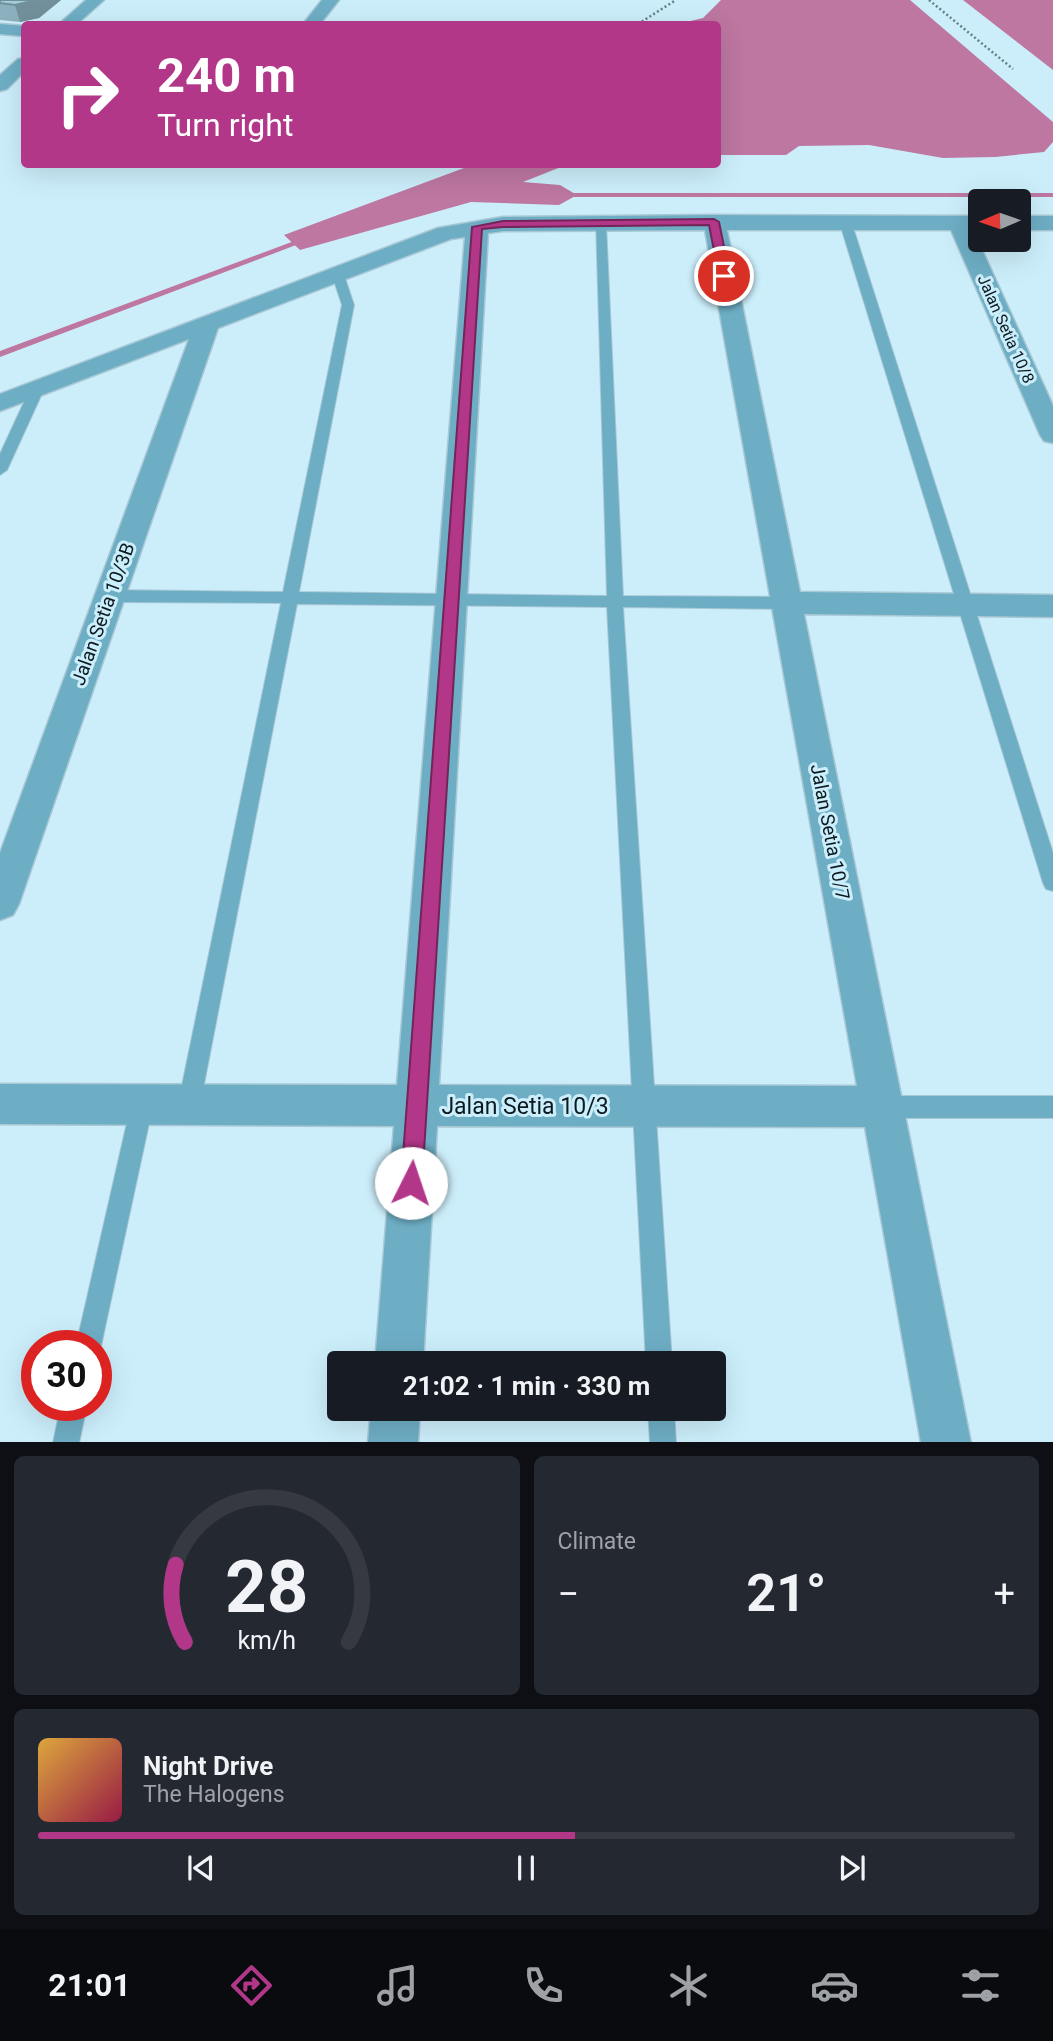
<!DOCTYPE html>
<html lang="en">
<head>
<meta charset="utf-8">
<style>
  :root { --surface:#171b24; --page:#242831; --text:#f1f3f6; --muted:#9ea1a6; --line:#363941; --accent:#b23789 }
  body { margin:0; font-family:Roboto,sans-serif; background:var(--page); color:var(--text); height:100vh; display:flex; flex-direction:column; font-size:26px; white-space:nowrap }
  * { box-sizing:border-box; margin:0 }
  p { font-size:23px; color:var(--muted) }
  .icon { flex:none; width:38px; height:38px; fill:none; stroke:currentColor; stroke-width:2; stroke-linecap:round; stroke-linejoin:round }
  .map { position:relative; height:1442px; overflow:hidden }
  .sheet { display:flex; flex-direction:column; gap:14px; padding:14px; background:#0d0f14; flex:1 }
  .sheet>* { flex:none }
  .top-card { position:absolute; left:21px; top:21px; width:700px; height:147px; border-radius:7px; box-shadow:0 7px 28px #0002; background:#b23789; color:#fff; overflow:hidden }
  .needle { width:46px; rotate:268deg }
  .fabs { position:absolute; left:968px; top:189px; display:grid; gap:14px }
  .fabs a { display:grid; place-items:center; width:63px; height:63px; border-radius:7px; background:var(--surface); box-shadow:0 7px 28px #0002; font-size:35px }
  .speed { position:absolute; left:21px; top:1330px; display:flex; gap:14px; font-size:35px; font-weight:700; text-align:center }
  .speed>* { display:grid; place-content:center; width:91px; height:91px; border-radius:50%; background:var(--surface); box-shadow:0 7px 28px #0002; line-height:1 }
  .speed .limit { border:10px solid #d22; background:#fff; color:#111 }
  .pin { position:absolute; display:grid; place-items:center; width:60px; height:60px; color:#fff; margin:-30px; border:4px solid #fff; border-radius:50%; box-shadow:0 2px 7px #0007 }
  .me { position:absolute; width:77px; margin:-38px; rotate:4deg; stroke-linejoin:round; filter:drop-shadow(0 0 5px #0008) }
  .turn { display:flex; align-items:center; gap:24px; height:147px; padding:0 21px; font-size:32px }
  .turn .icon { width:91px; height:91px; stroke-width:2.5 }
  .turn b { display:block; font-size:49px; line-height:60px }
  .big { font-size:52px; font-weight:700; line-height:1.1 }
  .sheet .card { flex:1; display:flex; flex-direction:column; justify-content:center; gap:10px; min-width:0; padding:0 24px; border-radius:10px; background:var(--page) }
  .sheet .dial { align-items:center; gap:0 }
  .dial svg { height:182px; overflow:visible; fill:none; stroke:var(--line); stroke-width:7; stroke-linecap:round; text-anchor:middle }
  .dial text { fill:var(--text); stroke:none }
  .song { display:flex; align-items:center; gap:21px }
  .cover { width:84px; height:84px; border-radius:10px; background:linear-gradient(135deg,hsl(40 70% 55%),hsl(340 70% 35%)) }
  .played { height:7px; border-radius:4px; background:linear-gradient(90deg,var(--accent) 55%,var(--line) 55%) }
  .keys { display:flex; justify-content:space-around; direction:ltr }
  .heat { display:flex; justify-content:space-between; align-items:center; font-size:38px; direction:ltr }
  .sheet .tiles { flex:1; display:grid; gap:14px; grid-template-columns:1fr 1fr }
  .card:last-child { grid-column:span 2 }
  .trip { position:absolute; left:327px; top:1351px; width:399px; height:70px; border-radius:7px; background:var(--surface); box-shadow:0 7px 28px #0002; font-weight:700; line-height:70px; text-align:center }
  .menu { display:flex; height:112px; justify-content:space-around; align-items:center; background:#090b0e; color:var(--muted) }
  .menu .icon { width:49px; height:49px }
  .menu .selected { color:var(--accent) }
  .menu b { font-size:32px; color:var(--text) }
  .map>svg:first-child { display:block }
  .water { fill:#bd77a1 }
  .lines { fill:none; stroke-linecap:round; stroke-linejoin:round }
  .stream { fill:#bd77a1; fill-rule:evenodd }
  .service-casing { stroke:#a9c8d4; stroke-width:2 }
  .minor-casing { stroke:#a9c8d4; stroke-width:3 }
  .path { stroke:#667e87; stroke-width:2.5; stroke-dasharray:2 2.5; stroke-linecap:butt }
  .service { fill:#6eaec5; fill-rule:evenodd }
  .minor { fill:#6eaec5; fill-rule:evenodd }
  .wall { fill:#8cb0be }
  .shaded-wall { fill:#72909b }
  .building { fill:#a3cddd; stroke:#72909b; stroke-width:2 }
  .route { fill:#b23789; stroke:#742459; stroke-width:2 }
  .labels { text-anchor:middle; dominant-baseline:central; stroke-width:6; stroke-linejoin:round; paint-order:stroke }
  .far-street-label { font-size:16px; fill:#0a1a20; stroke:#cceefb }
  .street-label { font-size:19px; fill:#0a1a20; stroke:#cceefb }
  .near-street-label { font-size:23px; fill:#0a1a20; stroke:#cceefb }
</style>
</head>
<body>
<div class="map">
<svg width="1053" height="1443" viewBox="0 0 1053 1443">
  <rect width="100%" height="100%" fill="#cceefb"/>
  <path class="water" d="M 721,0 L 910,0 L 1053,122 L 1053,142 L 1044,152 L 995,157 L 943,158 L 869,145 L 799,146 L 786,155 L 718,155 L 718,24 L 678,24 L 703,18 Z
    M 963,0 L 1053,0 L 1053,70 Z
    M 472,165 L 566,165 L 523,182 L 560,185 L 577,195 L 559,205 L 471,202 L 300,250 L 284,235 Z"/>
  <g class="lines">
    <path class="stream" d="M 557,193 L 1053,193 L 1053,197 L 557,197 Z
      M 305,237 L 312,239 L 0,357 L 0,351 Z"/>
    <g class="service-casing">
      <path id="service" d="M 596,221 L 606,223 L 623,596 L 787,597 L 795,603 L 787,609 L 623,607 L 672,1363 L 646,1363 L 607,607 L 297,604 L 200,1105 L 197,1113 L 189,1116 L 181,1113 L 178,1105 L 281,603 L 110,602 L 102,596 L 110,590 L 283,592 L 342,305 L 332,275 L 338,271 L 344,275 L 354,305 L 299,592 L 607,596 Z
        M 842,222 L 852,224 L 1053,853 L 1053,891 L 1046,889 L 1043,883 L 840,224 Z
        M 38,383 L 45,387 L 7,470 L 0,475 L 0,454 L 31,387 Z
        M 142,1094 L 150,1097 L 153,1105 L 101,1346 L 96,1355 L 96,1346 L 76,1346 L 131,1105 L 134,1097 Z
        M 882,1096 L 1053,1096 L 1053,1118 L 882,1118 L 874,1115 L 871,1107 L 874,1099 Z
        M 61,1405 L 87,1405 L 79,1443 L 53,1443 Z
        M 648,1409 L 674,1409 L 676,1443 L 650,1443 Z"/>
    </g>
    <g class="minor-casing">
      <path id="minor" d="M 86,0 L 104,0 L 77,24 L 59,24 Z
        M 322,0 L 339,0 L 320,24 L 303,24 Z
        M 0,24 L 24,26 L 24,36 L 0,34 Z
        M 24,58 L 24,72 L 7,89 L 0,91 L 0,75 L 18,59 Z
        M 714,215 L 980,216 L 980,230 L 973,230 L 1053,406 L 1053,443 L 1044,441 L 1040,435 L 951,230 L 727,230 L 800,592 L 1053,595 L 1053,617 L 804,614 L 971,1443 L 921,1443 L 865,1127 L 437,1126 L 423,1363 L 375,1363 L 394,1126 L 0,1124 L 0,1084 L 397,1085 L 465,237 L 451,239 L 218,328 L 19,904 L 13,915 L 0,920 L 0,853 L 189,339 L 0,411 L 0,394 L 438,228 L 503,217 ZM 705,230 L 857,1086 L 439,1085 L 488,233 L 503,231 Z
        M 1018,216 L 1053,216 L 1053,230 L 1018,230 Z
        M 371,1409 L 420,1409 L 418,1443 L 368,1443 Z"/>
    </g>
    <path class="path" d="M 929,0 L 1013,69
      M 638,24 L 676,0"/>
    <use href="#service" class="service"/>
    <use href="#minor" class="minor"/>
  </g>
  <path class="wall" d="M 0,0 L 61,0 L 39,18 L 20,22 L 0,20 Z"/>
  <path class="shaded-wall" d="M 36,0 L 61,0 L 39,18 L 20,22 L 15,5 Z"/>
  <path class="building" d="M 0,0 L 36,0 L 15,5 L 0,3 Z"/>
  <path class="route" d="M 714,219 L 719,222 L 730,276 L 724,280 L 719,276 L 709,225 L 503,227 L 482,229 L 422,1183 L 419,1190 L 411,1193 L 404,1190 L 401,1183 L 472,227 L 503,221 Z"/>
  <g class="labels">
    <g class="far-street-label">
      <text transform="translate(1006 329) rotate(66)">Jalan Setia 10/8</text>
    </g>
    <g class="street-label">
      <text transform="translate(103 614) rotate(-70)">Jalan Setia 10/3B</text>
      <text transform="translate(830 832) rotate(79)">Jalan Setia 10/7</text>
    </g>
    <g class="near-street-label">
      <text x="525" y="1106">Jalan Setia 10/3</text>
    </g>
  </g>
</svg>
<div class="fabs">
<a><svg class="needle" viewBox="-14 -14 28 28"><path d="M0-13l5 13h-10z" fill="#e53935"/><path d="M0 13l5-13h-10z" fill="#9ea1a6"/></svg></a>
</div>
<div class="speed"><div class="limit">30</div></div>
<div class="pin" style="left:724px;top:276px;background:#d93025"><svg class="icon" aria-label="arrive" viewBox="0 0 24 24"><path d="M6 21V4h12l-3 4 3 4H6"/></svg></div>
<svg class="me" style="left:411px;top:1183px" viewBox="-20 -20 40 40"><circle r="19" fill="#fff"/><path d="M0-13L10 11 0 6-10 11z" fill="#b23789"/></svg>
<div class="trip">21:02 · 1 min · 330 m</div>
<div class="top-card">
<div class="turn"><svg class="icon" aria-label="right" viewBox="0 0 24 24"><path d="M7 20v-9h11M14 6l5 5-5 5"/></svg><div><b>240 m</b>Turn right</div></div>
</div>
</div>
<section class="sheet">
<div class="tiles">
<div class="card dial"><svg viewBox="0 0 100 80">
<path d="M14 69A42 42 0 1 1 86 69"/>
<path d="M14 69A42 42 0 0 1 10 35" stroke="#b23789"/>
<text x="50" y="56" font-size="32" font-weight="700">28</text>
<text x="50" y="72" font-size="11">km/h</text>
</svg></div>
<div class="card"><p>Climate</p>
<div class="heat"><a>−</a><b class="big">21°</b><a>+</a></div>
</div>
<div class="card">
<div class="song"><i class="cover"></i><div><b>Night Drive</b><p>The Halogens</p></div></div>
<div class="played"></div>
<div class="keys"><svg class="icon" aria-label="previous" viewBox="0 0 24 24"><path d="M18 5L8 12l10 7zM5 5v14"/></svg><svg class="icon" aria-label="pause" viewBox="0 0 24 24"><path d="M8 5v14M16 5v14"/></svg><svg class="icon" aria-label="next" viewBox="0 0 24 24"><path d="M6 5l10 7-10 7zM19 5v14"/></svg></div>
</div>
</div>
</section>
<nav class="menu">
<b>21:01</b>
<svg class="icon selected" aria-label="directions" viewBox="0 0 24 24"><path d="M12 3l9 9-9 9-9-9zM9 14v-3h6M13 9l2 2-2 2"/></svg>
<svg class="icon" aria-label="music" viewBox="0 0 24 24"><path d="M9 18V5l10-2v13"/><circle cx="6" cy="18" r="3"/><circle cx="16" cy="16" r="3"/></svg>
<svg class="icon" aria-label="phone" viewBox="0 0 24 24"><path d="M5 4h4l2 5-3 2q2 4 5 5l2-3 5 2v4C11 20 4 13 5 4z"/></svg>
<svg class="icon" aria-label="climate" viewBox="0 0 24 24"><path d="M12 3v18M4 7l16 10M4 17L20 7"/></svg>
<svg class="icon" aria-label="car" viewBox="0 0 24 24"><path d="M5 17H2v-5l4-1 3-4h7l3 4 3 1v5h-3M9 17h6M6 11h13"/><circle cx="7" cy="17" r="2"/><circle cx="17" cy="17" r="2"/></svg>
<svg class="icon" aria-label="filters" viewBox="0 0 24 24"><path d="M4 7h16M4 17h16"/><circle cx="9" cy="7" r="2"/><circle cx="15" cy="17" r="2"/></svg>
</nav>
</body>
</html>
